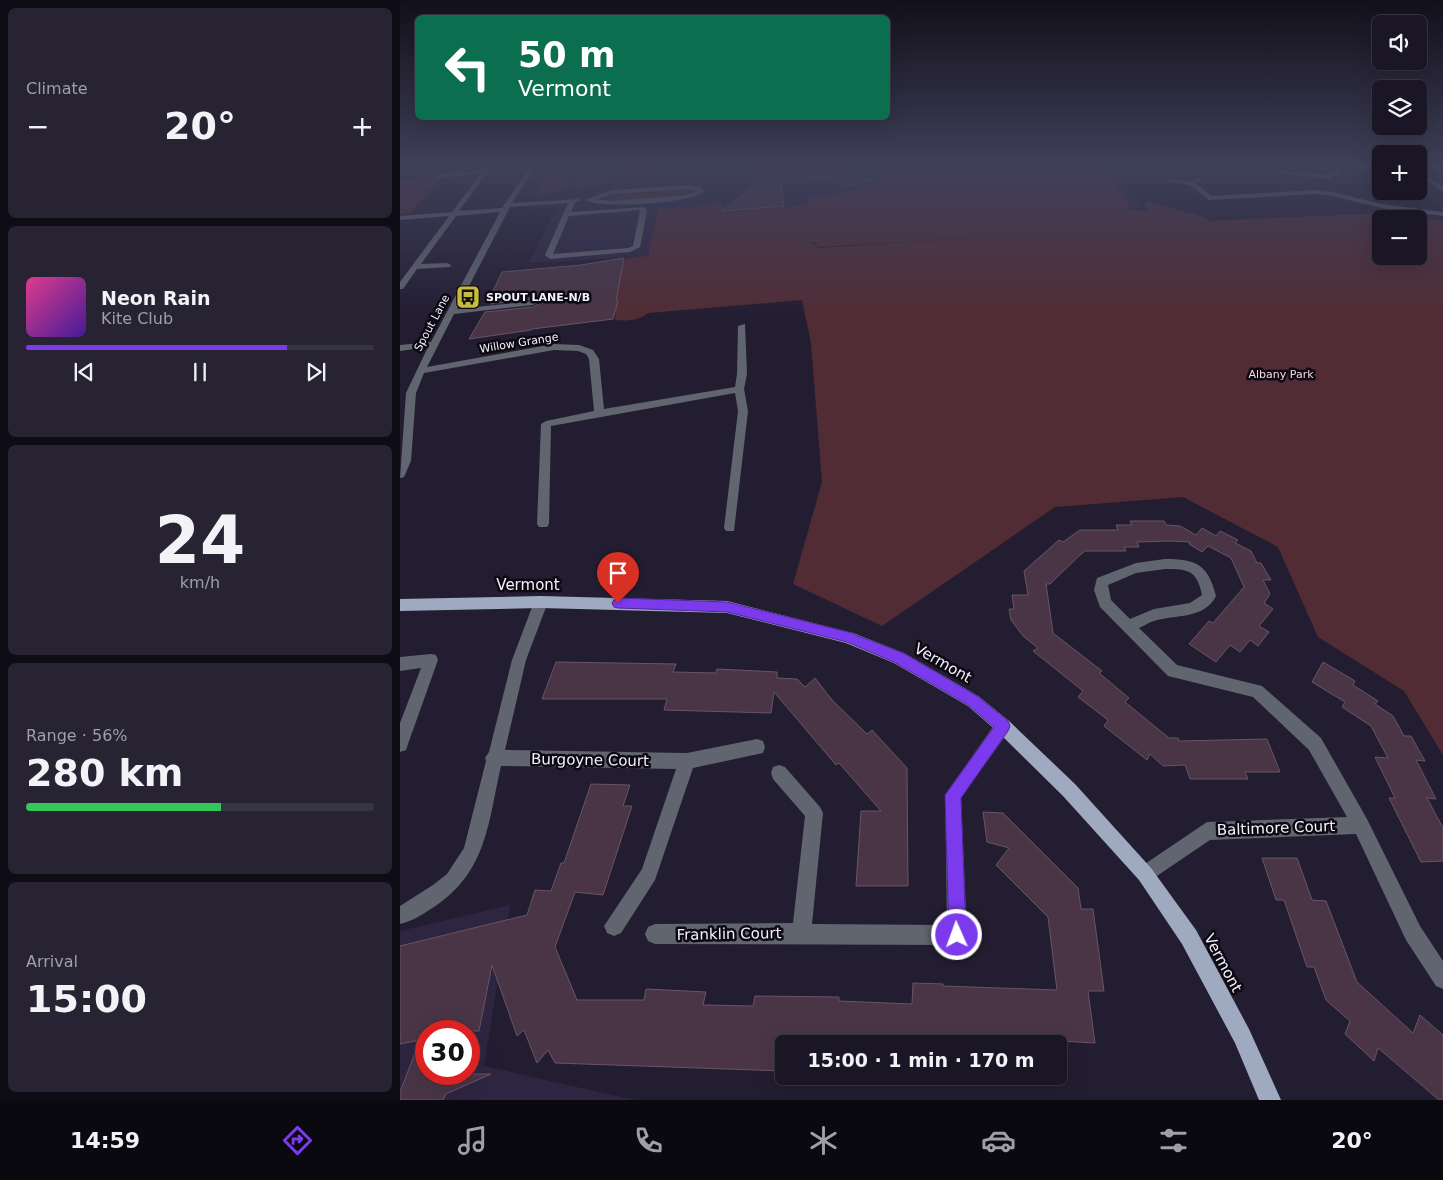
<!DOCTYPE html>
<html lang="en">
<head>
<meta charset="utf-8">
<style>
  :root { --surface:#1a1625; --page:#272332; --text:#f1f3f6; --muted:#9f9fa7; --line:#383542; --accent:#7c3aed }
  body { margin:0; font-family:"DejaVu Sans",sans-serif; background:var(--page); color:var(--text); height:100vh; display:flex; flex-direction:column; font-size:19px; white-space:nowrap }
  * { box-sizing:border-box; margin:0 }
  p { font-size:16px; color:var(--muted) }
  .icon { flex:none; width:28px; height:28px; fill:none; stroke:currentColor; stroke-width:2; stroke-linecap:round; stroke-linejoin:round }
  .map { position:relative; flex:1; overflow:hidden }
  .details { display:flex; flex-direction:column; gap:8px; padding:8px; background:#0e0c14; width:400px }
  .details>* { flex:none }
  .top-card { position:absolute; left:15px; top:15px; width:475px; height:105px; border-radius:8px; box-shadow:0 5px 20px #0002,0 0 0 1px var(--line); background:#0b6e4f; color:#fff; overflow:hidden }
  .controls { position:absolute; left:972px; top:15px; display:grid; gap:10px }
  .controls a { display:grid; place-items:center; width:55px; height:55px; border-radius:8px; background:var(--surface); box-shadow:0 5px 20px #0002,0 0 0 1px var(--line); font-size:25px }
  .speed { position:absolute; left:15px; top:1020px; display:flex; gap:10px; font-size:25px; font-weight:700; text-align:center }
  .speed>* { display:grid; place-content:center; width:65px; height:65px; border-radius:50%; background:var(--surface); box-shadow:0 5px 20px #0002,0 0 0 1px var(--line); line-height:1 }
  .speed .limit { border:8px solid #d22; background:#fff; color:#111 }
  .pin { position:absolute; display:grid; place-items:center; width:42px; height:42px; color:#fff; margin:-51px -21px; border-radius:50% 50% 50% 0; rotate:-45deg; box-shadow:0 0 5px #0007 }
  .pin .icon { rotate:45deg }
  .me { position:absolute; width:55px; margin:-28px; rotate:358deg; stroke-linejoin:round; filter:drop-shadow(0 0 4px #0008) }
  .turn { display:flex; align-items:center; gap:18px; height:105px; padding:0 20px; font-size:22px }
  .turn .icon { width:65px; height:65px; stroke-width:2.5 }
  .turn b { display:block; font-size:35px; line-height:42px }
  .big { font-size:38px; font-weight:700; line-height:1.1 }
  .details .widget { flex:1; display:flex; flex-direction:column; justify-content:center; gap:8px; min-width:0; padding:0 18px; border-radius:8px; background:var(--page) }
  .details .dial { align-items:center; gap:0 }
  .dial b { font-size:65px; line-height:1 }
  .song { display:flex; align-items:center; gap:15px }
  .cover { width:60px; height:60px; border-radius:8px; background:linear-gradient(135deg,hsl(330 70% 55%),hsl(260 70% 35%)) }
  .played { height:5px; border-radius:2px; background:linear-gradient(90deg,var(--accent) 75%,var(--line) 75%) }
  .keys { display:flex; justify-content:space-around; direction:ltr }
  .heat { display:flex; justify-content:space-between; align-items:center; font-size:28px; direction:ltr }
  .charge { height:8px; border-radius:4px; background:linear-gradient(90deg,#34c759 56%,var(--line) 0) }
  .trip { position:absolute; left:375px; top:1035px; width:292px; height:50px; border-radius:8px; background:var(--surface); box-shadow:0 5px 20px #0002,0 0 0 1px var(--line); font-weight:700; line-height:50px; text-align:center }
  .menu { display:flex; height:80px; justify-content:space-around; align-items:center; background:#0a090f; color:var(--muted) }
  .menu .icon { width:35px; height:35px }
  .menu .current { color:var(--accent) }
  .menu b { font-size:22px; color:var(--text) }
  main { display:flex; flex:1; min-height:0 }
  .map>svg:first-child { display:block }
  .built { fill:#2e2540; fill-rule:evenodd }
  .green { fill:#512c35; fill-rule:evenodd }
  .building { fill:#493546; stroke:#6a5466 }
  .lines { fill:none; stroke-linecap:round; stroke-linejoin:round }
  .minor { fill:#60656f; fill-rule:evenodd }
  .major { fill:#9fa9bf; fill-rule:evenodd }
  .route { fill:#7c3aed; stroke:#51269a }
  .labels { text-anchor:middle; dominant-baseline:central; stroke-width:5; stroke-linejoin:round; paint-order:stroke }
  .far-poi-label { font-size:11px; font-weight:bold; fill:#f4f1fd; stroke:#0c0912; text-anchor:start }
  .far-street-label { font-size:11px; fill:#f4f1fd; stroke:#0c0912 }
  .far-park-label { font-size:11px; fill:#fbd6dd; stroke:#0c0912 }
  .near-street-label { font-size:15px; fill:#f4f1fd; stroke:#0c0912 }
</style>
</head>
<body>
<main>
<section class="details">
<div class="widget"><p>Climate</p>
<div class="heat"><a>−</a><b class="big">20°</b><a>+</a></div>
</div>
<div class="widget">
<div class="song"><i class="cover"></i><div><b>Neon Rain</b><p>Kite Club</p></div></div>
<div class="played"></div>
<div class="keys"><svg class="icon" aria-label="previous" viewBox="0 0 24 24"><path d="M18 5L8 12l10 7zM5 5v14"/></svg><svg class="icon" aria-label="pause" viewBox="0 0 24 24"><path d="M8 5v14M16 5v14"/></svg><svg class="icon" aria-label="next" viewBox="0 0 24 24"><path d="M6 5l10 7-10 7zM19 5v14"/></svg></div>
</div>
<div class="widget dial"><b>24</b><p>km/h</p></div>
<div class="widget"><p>Range · 56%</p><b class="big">280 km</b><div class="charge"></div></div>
<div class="widget"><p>Arrival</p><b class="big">15:00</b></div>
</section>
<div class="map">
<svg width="1043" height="1100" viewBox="0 0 1043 1100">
  <rect width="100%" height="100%" fill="#231d31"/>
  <path class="built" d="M 141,166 L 705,166 L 743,207 L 641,217 L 645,235 L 129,263 L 157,207 L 128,209 L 134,196 L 122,197 L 135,184 Z
    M 110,905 L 84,1066 L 235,1100 L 0,1100 L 0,931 ZM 26,1031 L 69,1031 L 69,1074 L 26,1074 Z"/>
  <path class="green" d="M 482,166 L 707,166 L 720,180 L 713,186 L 731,206 L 727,209 L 747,211 L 749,209 L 743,204 L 748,201 L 806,218 L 808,221 L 985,213 L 1043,221 L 1043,755 L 1004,691 L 918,637 L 878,547 L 783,497 L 655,507 L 482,626 L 393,584 L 422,482 L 411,343 L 402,300 L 248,313 C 238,321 227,321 215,320 L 220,263 L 228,258 L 248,256 L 258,209 L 323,204 L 323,211 L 409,205 L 408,198 L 438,194 L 480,181 L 476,174 L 483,172 L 479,168 ZM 981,219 L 1019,219 L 1019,256 L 981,256 ZM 629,234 L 418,248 L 413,243 L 403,243 L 416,242 L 418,247 Z
    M 248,168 L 250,169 L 248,176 L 218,180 L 222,171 Z
    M 215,172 L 210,183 L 172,188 L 179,174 Z
    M 148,174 L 173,175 L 165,190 L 135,195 Z
    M 41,177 L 11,213 L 0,214 L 0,180 Z
    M 289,188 L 297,191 L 288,195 L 212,201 L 205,198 L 215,194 Z"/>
  <path class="building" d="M 352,166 L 452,166 L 454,173 L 471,180 L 449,187 L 432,179 L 381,183 L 384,206 L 321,211 L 353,187 Z
    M 224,258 L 216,301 L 218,301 L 213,319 L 132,329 L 131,330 L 69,339 L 85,312 L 133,307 L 139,304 L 133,299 L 90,304 L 98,290 L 93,291 L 102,272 L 181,265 Z
    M 730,521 L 764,521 L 766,525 L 780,526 L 796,535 L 802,528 L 816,536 L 820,531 L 838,540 L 835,543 L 851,551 L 857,563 L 861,563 L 871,580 L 863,580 L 870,594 L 864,603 L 873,609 L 859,626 L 869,632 L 858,646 L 850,640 L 840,652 L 830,645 L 816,662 L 789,644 L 809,621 L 813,623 L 844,587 L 831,558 L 808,546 L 802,552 L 789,544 L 790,542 L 771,541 L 737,542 L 739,547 L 724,547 L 726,551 L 685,551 L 680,555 L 650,584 L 646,584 L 653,633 L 702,671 L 699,673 L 729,698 L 725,702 L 769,738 L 778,738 L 779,741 L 867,739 L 880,772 L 845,772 L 848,779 L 790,779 L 785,765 L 763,766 L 750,754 L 747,760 L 704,726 L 708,720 L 678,697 L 683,691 L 633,651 L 638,648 L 623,636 L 611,620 L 609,609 L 614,609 L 612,595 L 628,595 L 624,571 L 659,540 L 663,542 L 680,530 L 718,530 L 716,525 L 732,525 Z
    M 156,662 L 276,664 L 273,672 L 316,673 L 317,669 L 377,672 L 377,678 L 397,679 L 405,687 L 415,678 L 432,700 L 467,734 L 472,730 L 507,768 L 508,886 L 456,886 L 461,811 L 481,811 L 439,763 L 436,765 L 374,692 L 371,713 L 264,710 L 267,699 L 142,699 Z
    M 923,662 L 955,681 L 953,685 L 978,701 L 975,704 L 993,716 L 1004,736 L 1011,736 L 1025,761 L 1016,760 L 1036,799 L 1027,798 L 1043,828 L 1043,861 L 1021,862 L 989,798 L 995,798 L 975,757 L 988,758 L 971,726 L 942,707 L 945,702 L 912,682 Z
    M 191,784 L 230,785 L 223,806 L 232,806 L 203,895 L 175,892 L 155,947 L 177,1000 L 244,1000 L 246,989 L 306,992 L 303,1005 L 353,1006 L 355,996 L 439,997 L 439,1001 L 512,1004 L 513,983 L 543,984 L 543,986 L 657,990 L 648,917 L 596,865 L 609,848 L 587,842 L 583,812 L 603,813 L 678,888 L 681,909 L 693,909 L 704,991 L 688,991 L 695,1043 L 660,1041 L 661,1044 L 384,1044 L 384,1071 L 155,1063 L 148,1050 L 137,1063 L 124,1030 L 117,1036 L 92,965 L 79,1031 L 26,1031 L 26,1074 L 91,1074 L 46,1094 L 43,1100 L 0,1100 L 0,1092 L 20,1040 L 0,1044 L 0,946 L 127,915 L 135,890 L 151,891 L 161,863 L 164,863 Z
    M 862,858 L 897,858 L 912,900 L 926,901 L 957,982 L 1013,1033 L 1020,1015 L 1043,1035 L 1043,1100 L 1039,1100 L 978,1048 L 974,1061 L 945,1034 L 950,1021 L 926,1000 L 914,967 L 907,967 L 884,900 L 876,900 Z"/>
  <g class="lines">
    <path class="minor" d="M 130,166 L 136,166 L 112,203 L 180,199 L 180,201 L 175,202 L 171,212 L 245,207 L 247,211 L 240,247 L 230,252 L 150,259 L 145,255 L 168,203 L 110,207 L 57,309 L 133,301 L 137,303 L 133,305 L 54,314 L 27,367 L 154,344 L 179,345 L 193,350 L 199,359 L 204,409 L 335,387 L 337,374 L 338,326 L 345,324 L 347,374 L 344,389 L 348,411 L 334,531 L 326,531 L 324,528 L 338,411 L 335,393 L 151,426 L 149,524 L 147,527 L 139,527 L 137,524 L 141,424 L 146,421 L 194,411 L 189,359 L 186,354 L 178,351 L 154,350 L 24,373 L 16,393 L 11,461 L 4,477 L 0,478 L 6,393 L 28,347 L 0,351 L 0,345 L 31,342 L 100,212 L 56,216 L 21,264 L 47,263 L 51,265 L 50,267 L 17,269 L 3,289 L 0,289 L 0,282 L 49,216 L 0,220 L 0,216 L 52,212 L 80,174 L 35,178 L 33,175 L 85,170 L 88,172 L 59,211 L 102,208 ZM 240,210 L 233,246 L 228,248 L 153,254 L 169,216 Z
      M 939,170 L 941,173 L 930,179 L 880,173 L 883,171 L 929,175 Z
      M 798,178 L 803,179 L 796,183 L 811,196 L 914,190 L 928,191 L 982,204 L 1043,212 L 1043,216 L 982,208 L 928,195 L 914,194 L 809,200 L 790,185 L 765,181 L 768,179 L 791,181 Z
      M 1027,179 L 1031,179 L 1043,186 L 1043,191 L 1027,181 Z
      M 290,185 L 299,186 L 304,191 C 293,204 199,209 185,200 L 212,190 ZM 290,189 L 297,191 L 287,195 L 211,201 L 197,199 L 213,194 Z
      M 765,559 C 796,559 808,564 816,596 C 804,620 775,614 754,621 C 749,622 744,626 739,628 L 777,665 L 862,686 L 921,738 L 967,819 L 1020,926 L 1043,961 L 1043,989 L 1036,986 L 1006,940 L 956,834 L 810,840 L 751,880 L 745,883 L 739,880 L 736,874 L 739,868 L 807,822 L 947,817 L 909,750 L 853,697 L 768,676 L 700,607 L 694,590 L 697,578 L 736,563 ZM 765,569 C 788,569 797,570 802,595 L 790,603 L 754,609 L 730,619 L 711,600 L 708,585 L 736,573 Z
      M 141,596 L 146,598 L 148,602 L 126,660 L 105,750 L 287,753 L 357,739 L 363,741 L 365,747 L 363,753 L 293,768 L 255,880 L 221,933 L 214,936 L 207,933 L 204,926 L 242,869 L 276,769 L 101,766 C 88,823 87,872 34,907 C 23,914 13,921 0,924 L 0,906 L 33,885 L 47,874 L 64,848 L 86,761 L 85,758 L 89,752 L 112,660 L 134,602 L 136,598 Z
      M 31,654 L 36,655 L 38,660 L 8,744 L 6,750 L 0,752 L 0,723 L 21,668 L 0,671 L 0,657 Z
      M 603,718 L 609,721 L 611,726 L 609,731 L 561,797 L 567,935 L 564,942 L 557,945 L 255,944 L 248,941 L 245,934 L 248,927 L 255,924 L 393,923 L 405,816 L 373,779 L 371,773 L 373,767 L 379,765 L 385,767 L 420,807 L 423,813 L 412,924 L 547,925 L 545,795 L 597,721 Z"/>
    <path class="major" d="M 141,596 L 327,601 L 453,633 L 504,653 L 578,696 L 609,721 L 675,784 L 751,868 L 796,930 L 849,1029 L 881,1100 L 859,1100 L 835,1043 L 782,944 L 739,880 L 663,796 L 597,731 L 568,706 L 494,663 L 446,643 L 327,613 L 141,608 L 0,611 L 0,599 Z"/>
  </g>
  <linearGradient id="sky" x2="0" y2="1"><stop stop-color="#13101b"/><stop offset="0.52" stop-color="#3f405a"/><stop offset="1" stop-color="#3f405a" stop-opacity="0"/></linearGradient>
  <rect width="1043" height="320" fill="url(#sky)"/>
  <path class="route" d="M 218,598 L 327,602 L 448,632 L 503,653 L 577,696 L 608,721 L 610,726 L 608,731 L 561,798 L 566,935 L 564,941 L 557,943 L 551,941 L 549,935 L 545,795 L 594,727 L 568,705 L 494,662 L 447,642 L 327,612 L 218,608 L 214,607 L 212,603 L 214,600 Z"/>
  <defs>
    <g id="bus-square" transform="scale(1.25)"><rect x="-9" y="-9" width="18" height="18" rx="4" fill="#c6bb3c" stroke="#0c0912"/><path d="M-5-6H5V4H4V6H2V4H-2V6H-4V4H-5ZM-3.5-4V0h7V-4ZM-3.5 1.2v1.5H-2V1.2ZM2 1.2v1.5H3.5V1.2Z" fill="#111"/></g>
  </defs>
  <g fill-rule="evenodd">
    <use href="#bus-square" x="68" y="297"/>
  </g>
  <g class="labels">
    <g class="far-poi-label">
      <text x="86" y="297">SPOUT LANE-N/B</text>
    </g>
    <g class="far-street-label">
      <text transform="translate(32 323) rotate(-62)">Spout Lane</text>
      <text transform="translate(119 343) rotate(-9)">Willow Grange</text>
    </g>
    <g class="far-park-label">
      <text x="881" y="374">Albany Park</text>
    </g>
    <g class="near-street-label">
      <text x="128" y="585">Vermont</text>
      <text transform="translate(543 663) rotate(30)">Vermont</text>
      <text transform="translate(190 760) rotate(1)">Burgoyne Court</text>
      <text transform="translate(876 828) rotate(-2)">Baltimore Court</text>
      <text transform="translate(329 934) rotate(-1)">Franklin Court</text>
      <text transform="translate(823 963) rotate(62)">Vermont</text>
    </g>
  </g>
</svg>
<div class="controls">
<a><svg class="icon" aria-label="sound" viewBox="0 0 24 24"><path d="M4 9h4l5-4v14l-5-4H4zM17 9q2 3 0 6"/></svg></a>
<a><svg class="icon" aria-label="layers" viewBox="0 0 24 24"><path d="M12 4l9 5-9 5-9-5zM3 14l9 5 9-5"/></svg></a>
<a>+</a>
<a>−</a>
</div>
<div class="speed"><div class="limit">30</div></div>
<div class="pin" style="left:218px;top:603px;background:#d93025"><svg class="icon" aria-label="arrive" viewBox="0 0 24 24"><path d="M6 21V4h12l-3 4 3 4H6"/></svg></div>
<svg class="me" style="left:557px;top:935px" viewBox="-20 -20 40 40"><circle r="17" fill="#7c3aed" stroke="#fff" stroke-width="3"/><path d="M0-11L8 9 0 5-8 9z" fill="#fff"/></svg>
<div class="trip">15:00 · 1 min · 170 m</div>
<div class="top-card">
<div class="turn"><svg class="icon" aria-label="left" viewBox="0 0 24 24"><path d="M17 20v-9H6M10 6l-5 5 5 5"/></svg><div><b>50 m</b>Vermont</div></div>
</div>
</div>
</main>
<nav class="menu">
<b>14:59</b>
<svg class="icon current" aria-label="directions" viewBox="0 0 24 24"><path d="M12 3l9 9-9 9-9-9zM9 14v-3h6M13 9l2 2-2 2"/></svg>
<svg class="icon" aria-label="music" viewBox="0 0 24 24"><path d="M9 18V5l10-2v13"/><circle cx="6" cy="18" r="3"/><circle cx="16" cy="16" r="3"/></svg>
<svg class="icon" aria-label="phone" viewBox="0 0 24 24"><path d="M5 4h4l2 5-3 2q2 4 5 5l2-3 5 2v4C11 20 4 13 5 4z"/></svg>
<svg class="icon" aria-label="climate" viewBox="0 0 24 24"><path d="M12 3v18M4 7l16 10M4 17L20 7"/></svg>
<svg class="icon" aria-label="car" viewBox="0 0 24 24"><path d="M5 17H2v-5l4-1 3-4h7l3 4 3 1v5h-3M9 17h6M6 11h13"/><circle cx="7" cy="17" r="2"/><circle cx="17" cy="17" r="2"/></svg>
<svg class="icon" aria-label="filters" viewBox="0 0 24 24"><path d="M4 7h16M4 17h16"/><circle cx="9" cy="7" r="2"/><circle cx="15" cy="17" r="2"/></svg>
<b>20°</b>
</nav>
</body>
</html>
